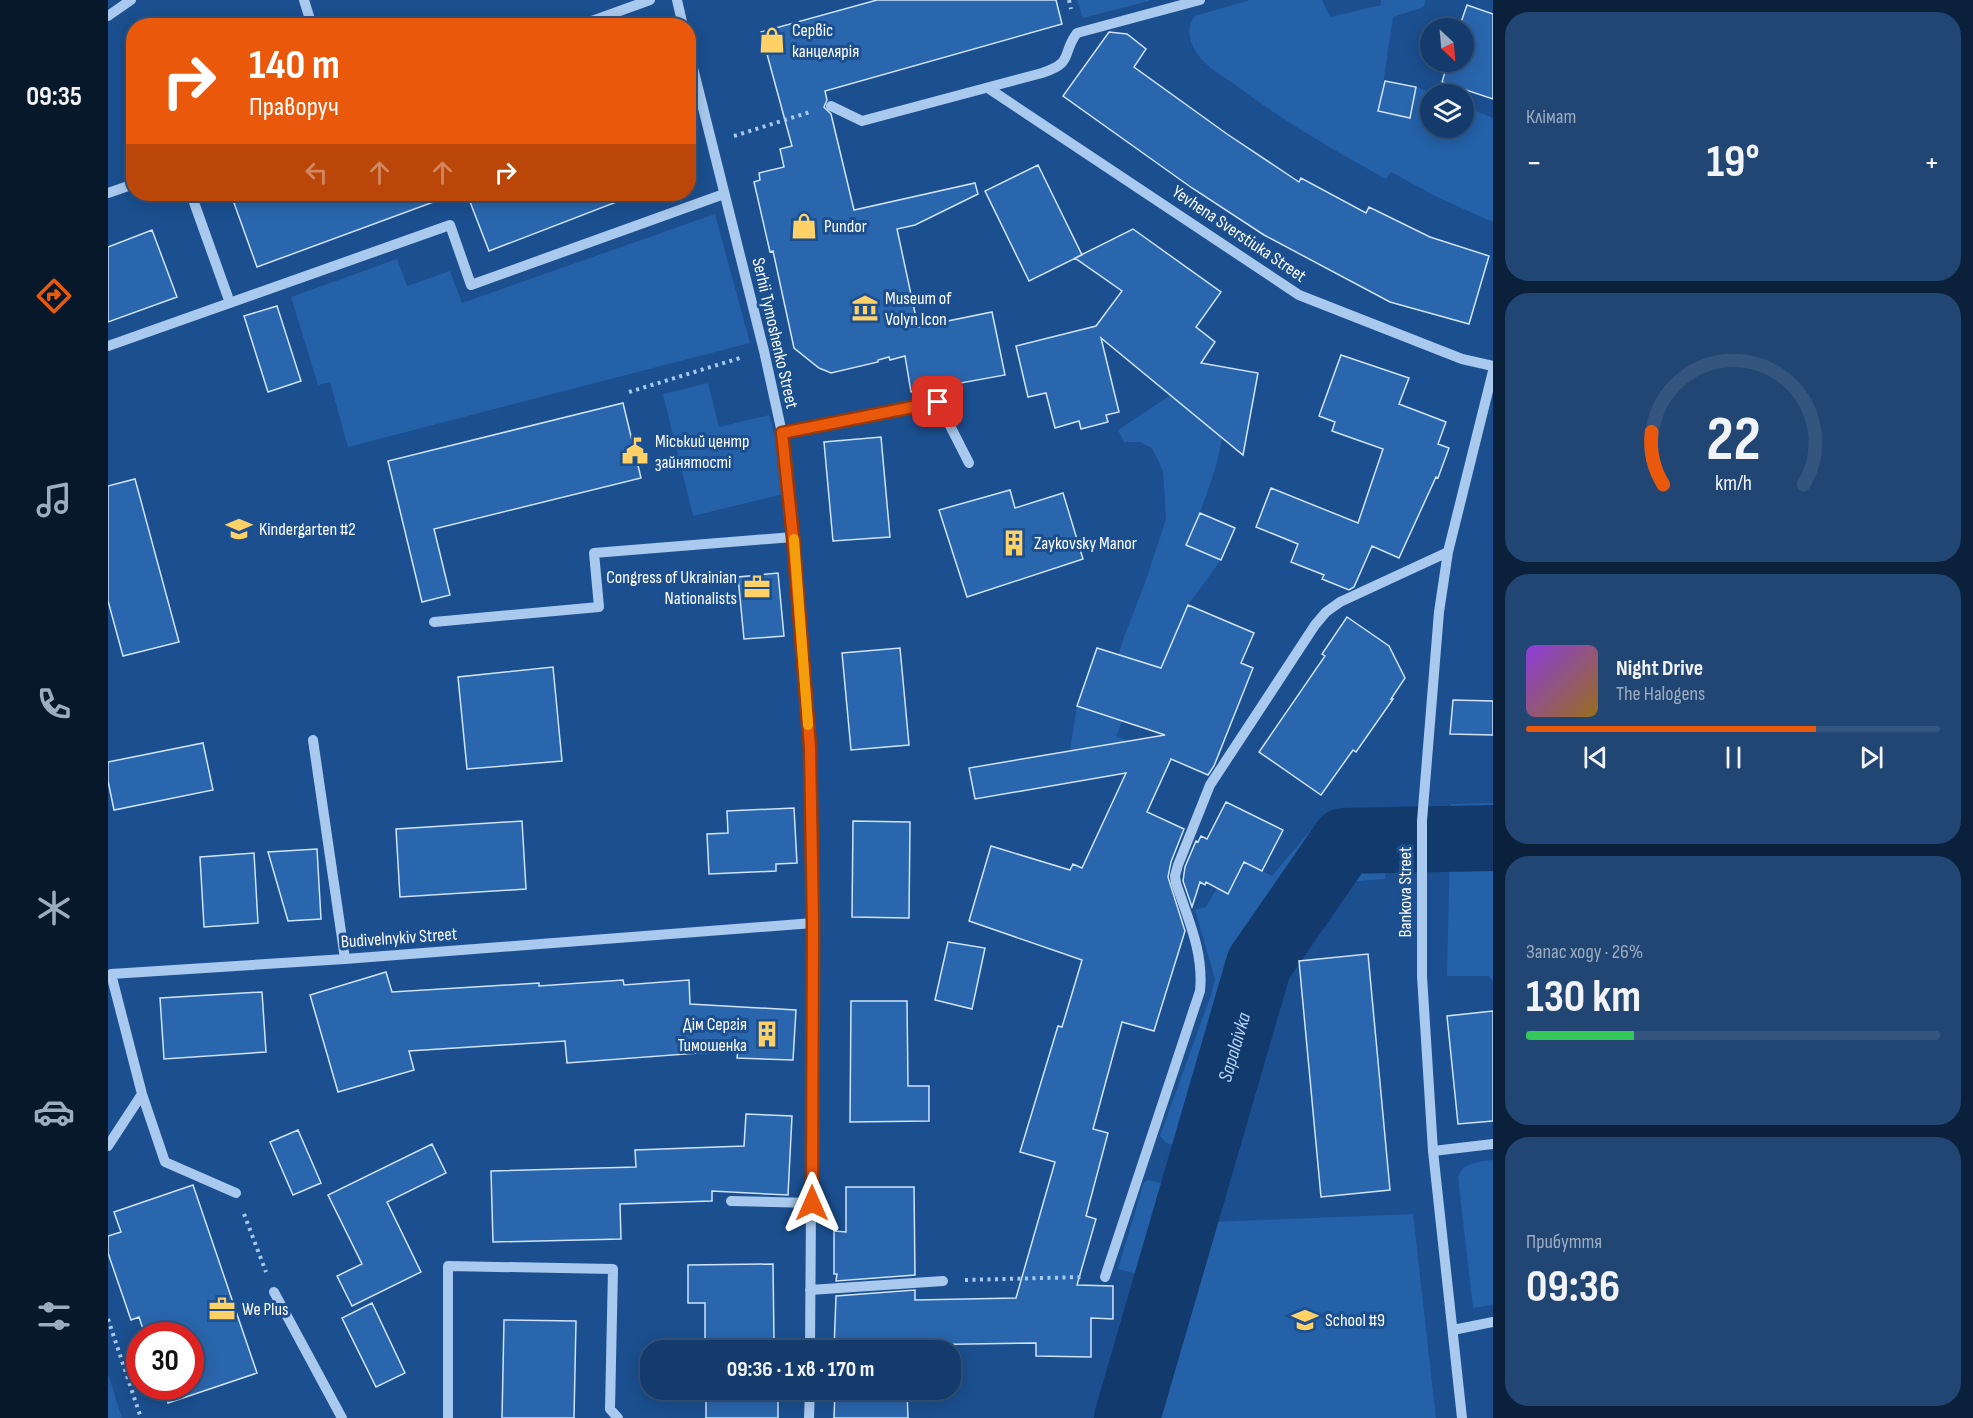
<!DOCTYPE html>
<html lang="uk">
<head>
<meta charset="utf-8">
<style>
  :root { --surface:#143b6b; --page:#214673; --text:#f1f3f6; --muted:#9dadc1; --line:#33557e; --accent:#ea580c }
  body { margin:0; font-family:"Sofia Sans Condensed",sans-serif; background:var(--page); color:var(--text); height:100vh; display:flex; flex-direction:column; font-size:22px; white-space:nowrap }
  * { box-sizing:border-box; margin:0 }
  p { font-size:20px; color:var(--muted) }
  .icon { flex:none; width:33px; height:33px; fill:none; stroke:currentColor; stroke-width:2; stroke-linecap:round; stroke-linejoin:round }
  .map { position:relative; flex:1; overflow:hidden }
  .panel { display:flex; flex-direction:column; gap:12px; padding:12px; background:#0b203b; width:480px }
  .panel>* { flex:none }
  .top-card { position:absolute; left:18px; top:18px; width:570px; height:183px; border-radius:24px; box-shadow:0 3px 15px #0003,0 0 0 2px var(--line); background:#ea580c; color:#fff; overflow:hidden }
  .needle { width:39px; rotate:154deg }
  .buttons { position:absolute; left:1312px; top:18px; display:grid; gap:12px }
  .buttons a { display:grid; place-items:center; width:54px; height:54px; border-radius:50%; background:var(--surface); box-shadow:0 3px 15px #0003,0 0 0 2px var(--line); font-size:30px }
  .speed { position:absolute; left:18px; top:1322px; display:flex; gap:12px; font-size:30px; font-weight:700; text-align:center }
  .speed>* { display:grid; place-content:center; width:78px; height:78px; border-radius:50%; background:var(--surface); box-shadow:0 3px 15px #0003,0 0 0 2px var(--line); line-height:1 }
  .speed .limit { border:9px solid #d22; background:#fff; color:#111 }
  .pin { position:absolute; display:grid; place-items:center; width:51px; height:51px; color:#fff; margin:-26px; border-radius:12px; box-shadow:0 3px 9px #0006 }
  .me { position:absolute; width:66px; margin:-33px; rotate:0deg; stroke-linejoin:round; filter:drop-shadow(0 0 4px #0008) }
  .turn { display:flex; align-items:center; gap:21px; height:126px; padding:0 24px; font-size:27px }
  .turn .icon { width:78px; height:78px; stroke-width:2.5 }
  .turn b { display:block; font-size:42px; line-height:51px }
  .lanes { display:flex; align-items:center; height:57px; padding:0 24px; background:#0003; justify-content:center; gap:30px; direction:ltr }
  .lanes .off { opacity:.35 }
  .big { font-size:45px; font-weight:700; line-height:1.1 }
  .panel .widget { flex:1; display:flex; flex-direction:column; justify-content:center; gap:9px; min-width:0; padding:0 21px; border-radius:24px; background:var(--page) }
  .panel .dial { align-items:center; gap:0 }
  .dial svg { height:156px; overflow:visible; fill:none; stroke:var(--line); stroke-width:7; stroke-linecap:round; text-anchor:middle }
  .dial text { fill:var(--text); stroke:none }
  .song { display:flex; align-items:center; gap:18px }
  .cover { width:72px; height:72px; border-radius:9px; background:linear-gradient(135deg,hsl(270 70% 55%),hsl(40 70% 35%)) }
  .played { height:6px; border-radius:3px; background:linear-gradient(90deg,var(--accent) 70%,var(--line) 70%) }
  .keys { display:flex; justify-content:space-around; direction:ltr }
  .heat { display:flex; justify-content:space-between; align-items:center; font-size:33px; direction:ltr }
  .charge { height:9px; border-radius:4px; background:linear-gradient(90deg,#34c759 26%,var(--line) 0) }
  .trip { position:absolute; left:532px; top:1340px; width:321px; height:60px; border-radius:24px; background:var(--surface); box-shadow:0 3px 15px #0003,0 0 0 2px var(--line); font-weight:700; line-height:60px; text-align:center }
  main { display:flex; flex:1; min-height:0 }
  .menu { display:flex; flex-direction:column; width:108px; justify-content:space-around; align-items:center; background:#08182b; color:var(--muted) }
  .menu .icon { width:42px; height:42px }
  .menu .active { color:var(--accent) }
  .menu b { font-size:27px; color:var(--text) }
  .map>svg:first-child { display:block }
  .green { fill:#2461a8 }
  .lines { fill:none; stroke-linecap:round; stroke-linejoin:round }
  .river { stroke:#123a6d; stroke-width:66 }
  .building { fill:#2a66ad; stroke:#cfe3fa; stroke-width:1.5 }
  .path { stroke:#a9c9ee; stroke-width:4; stroke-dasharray:3 4.5; stroke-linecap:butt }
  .minor { stroke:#a9c9ee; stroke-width:10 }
  .route-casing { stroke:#983908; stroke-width:15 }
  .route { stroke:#ea580c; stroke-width:10 }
  .slow { stroke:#f59e0b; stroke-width:10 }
  .labels { text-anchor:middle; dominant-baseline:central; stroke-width:6; stroke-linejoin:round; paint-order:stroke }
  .poi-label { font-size:18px; fill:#fff; stroke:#1b4f8f; text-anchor:start }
  .street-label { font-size:18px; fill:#fff; stroke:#1b4f8f }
  .water-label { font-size:20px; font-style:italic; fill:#b5d3f5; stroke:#1b4f8f }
</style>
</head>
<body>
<main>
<nav class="menu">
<b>09:35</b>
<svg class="icon active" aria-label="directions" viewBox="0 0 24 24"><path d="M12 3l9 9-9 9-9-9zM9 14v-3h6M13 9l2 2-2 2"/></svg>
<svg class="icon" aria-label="music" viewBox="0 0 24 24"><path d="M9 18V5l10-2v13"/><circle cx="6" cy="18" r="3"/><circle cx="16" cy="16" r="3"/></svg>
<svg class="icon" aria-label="phone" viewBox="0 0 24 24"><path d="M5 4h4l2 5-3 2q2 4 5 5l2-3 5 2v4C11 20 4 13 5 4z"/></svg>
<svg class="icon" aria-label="climate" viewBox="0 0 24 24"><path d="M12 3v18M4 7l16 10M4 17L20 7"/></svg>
<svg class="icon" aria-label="car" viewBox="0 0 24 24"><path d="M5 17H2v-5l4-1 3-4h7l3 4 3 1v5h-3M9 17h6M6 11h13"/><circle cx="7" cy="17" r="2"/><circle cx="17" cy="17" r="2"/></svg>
<svg class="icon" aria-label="filters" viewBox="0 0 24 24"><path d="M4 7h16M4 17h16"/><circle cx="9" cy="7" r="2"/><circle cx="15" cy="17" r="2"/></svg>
</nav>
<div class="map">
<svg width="1385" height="1418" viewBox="0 0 1385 1418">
  <rect width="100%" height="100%" fill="#1b4f8f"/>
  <path class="green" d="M 969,0 L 1041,0 L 1041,1 L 975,18 Z
    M 1142,0 L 1214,0 L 1222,17 L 1273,5 L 1273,0 L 1317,0 L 1316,7 L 1285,17 L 1271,111 L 1302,118 L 1308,87 L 1327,94 L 1323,94 L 1323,128 L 1356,128 L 1356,106 L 1385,118 L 1385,222 L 1331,198 L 1283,172 L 1278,179 C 1226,150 1176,122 1129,86 C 1118,78 1105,71 1095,61 C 1084,49 1075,30 1087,16 Z
    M 607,214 L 642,343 L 240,447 L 222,382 L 210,385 L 183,297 L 289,259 L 299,286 L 342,271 L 354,303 Z
    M 600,383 L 611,427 L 661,415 L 668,439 L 675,494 L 585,516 L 555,394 Z
    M 1063,395 L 1114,438 C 1108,475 1093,510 1078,544 L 1113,560 L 1080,605 L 1032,716 L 1019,711 L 1008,736 L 1025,743 L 966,773 L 962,751 L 969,706 L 992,713 L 1016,637 L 1038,580 L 1058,519 L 1055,471 L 1044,448 L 1032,442 L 1016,442 L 1010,430 Z
    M 1385,803 L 1385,982 L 1381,976 L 1339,976 L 1343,804 Z
    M 1277,814 L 1283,815 L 1285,819 L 1283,850 L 1277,879 L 1237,882 L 1183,944 L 1118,1143 L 1104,1222 L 1305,1214 L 1328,1418 L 1013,1418 L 1050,1279 L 1010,1269 L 1036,1182 L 1040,1180 L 1060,1185 L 1069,1146 L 1058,1143 L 1052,1136 L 1103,995 L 1107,979 L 1087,910 L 1098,907 L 1109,888 L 1120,894 L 1136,862 L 1164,876 L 1213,818 Z
    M 1385,1160 L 1385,1305 L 1365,1308 L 1350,1177 C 1355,1162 1371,1162 1385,1160 Z
    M 0,1374 L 14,1418 L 0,1418 Z"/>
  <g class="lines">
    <path class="river" id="s1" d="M 1019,1418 L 1151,964 L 1236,841 L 1385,838"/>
  </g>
  <path class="building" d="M 769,0 L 948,0 L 954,24 L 717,91 L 719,100 L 716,107 L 723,114 L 746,210 L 867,183 L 870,194 L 807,225 L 789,229 L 810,327 L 884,312 L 897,375 L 803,392 L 797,356 L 782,360 L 781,357 L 770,360 L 770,362 L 723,373 L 711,368 L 686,348 L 665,251 L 662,252 L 646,182 L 652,180 L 651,173 L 676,167 L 672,149 L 684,146 L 653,32 Z
    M 1359,5 L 1385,14 L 1385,99 L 1334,82 L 1340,62 L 1356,62 L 1356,28 L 1351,28 Z
    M 1001,32 L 1019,34 L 1038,49 L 1026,67 L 1119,134 L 1191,182 L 1193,178 L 1258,213 L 1261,207 L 1322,237 L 1381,256 L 1361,324 L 1282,302 L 1156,235 L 1084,188 L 955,96 Z
    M 1277,81 L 1308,87 L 1302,118 L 1270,111 Z
    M 930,165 L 974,255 L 921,281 L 877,191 Z
    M 152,194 L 338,194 L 339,197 L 149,267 L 126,203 Z
    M 359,194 L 524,194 L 524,196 L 381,251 Z
    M 1025,229 L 1113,292 L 1088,327 L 1107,342 L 1093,363 L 1150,373 L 1135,455 L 993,338 L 1011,412 L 998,415 L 1000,422 L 973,429 L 971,421 L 947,428 L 938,393 L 920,397 L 908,346 L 988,326 L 1014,291 L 967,258 Z
    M 44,230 L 69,297 L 0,322 L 0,247 Z
    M 169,306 L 193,381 L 160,392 L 136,316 Z
    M 1233,355 L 1301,378 L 1291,404 L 1338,422 L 1330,444 L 1341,448 L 1330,478 L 1328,477 L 1291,558 L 1264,546 L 1246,587 L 1241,590 L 1214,579 L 1216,575 L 1183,562 L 1190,544 L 1148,527 L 1163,488 L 1250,523 L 1275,449 L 1224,431 L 1227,422 L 1211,416 Z
    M 515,403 L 533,478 L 326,529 L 342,595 L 314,602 L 280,461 Z
    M 773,437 L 782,537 L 725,541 L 716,442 Z
    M 27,479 L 71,642 L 15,656 L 0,601 L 0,486 Z
    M 902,490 L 907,508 L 955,493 L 975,559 L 859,597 L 831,510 Z
    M 1092,513 L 1127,528 L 1113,560 L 1078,545 Z
    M 670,573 L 676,636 L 636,639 L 630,577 Z
    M 1080,605 L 1146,633 L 1133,663 L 1145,668 L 1106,766 L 1100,775 L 1063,759 L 1039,812 L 1076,829 L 1063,862 L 1060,877 L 1077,931 L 1046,1031 L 1014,1022 L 985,1129 L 1000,1133 L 978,1216 L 988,1219 L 969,1285 L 1005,1286 L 1005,1319 L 983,1318 L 983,1357 L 928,1356 L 928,1343 L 798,1345 L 798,1350 L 726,1350 L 728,1296 L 807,1290 L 807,1300 L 908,1298 L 947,1162 L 912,1152 L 950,1026 L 954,1027 L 974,960 L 861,921 L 883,846 L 962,870 L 965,864 L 974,868 L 1018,773 L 867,799 L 861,768 L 1057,735 L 969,706 L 989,648 L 1053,668 Z
    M 1239,617 L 1281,646 L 1297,678 L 1283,699 L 1285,699 L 1248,752 L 1245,750 L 1213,795 L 1151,752 L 1217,656 L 1214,654 Z
    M 792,648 L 801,745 L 743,750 L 734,653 Z
    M 445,667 L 454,761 L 359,769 L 350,677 Z
    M 1345,700 L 1385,701 L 1385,735 L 1342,734 Z
    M 95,743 L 105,790 L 6,810 L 0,781 L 0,762 Z
    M 1118,802 L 1175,830 L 1154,871 L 1136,862 L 1120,894 L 1098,882 L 1097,885 L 1092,882 L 1084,907 L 1075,881 L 1077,867 L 1088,841 L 1090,842 L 1093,836 L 1099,839 Z
    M 686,808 L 689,863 L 668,864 L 668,871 L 601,874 L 599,834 L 620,833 L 619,811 Z
    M 414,821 L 418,889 L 292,897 L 288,829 Z
    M 745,821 L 802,822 L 801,918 L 744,917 Z
    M 209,849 L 213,919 L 180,921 L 160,852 Z
    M 146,853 L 150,923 L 96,927 L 92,857 Z
    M 840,942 L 877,948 L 864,1009 L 827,1000 Z
    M 1260,954 L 1282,1190 L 1213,1197 L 1191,961 Z
    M 278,972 L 284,992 L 431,983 L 431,986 L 515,980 L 516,985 L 581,980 L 582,1004 L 688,1010 L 685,1060 L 629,1058 L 630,1050 L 459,1063 L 457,1041 L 301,1051 L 306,1070 L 230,1092 L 202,995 Z
    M 154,992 L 158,1052 L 56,1059 L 52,998 Z
    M 743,1001 L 799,1001 L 800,1086 L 821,1086 L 821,1121 L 742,1122 Z
    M 1385,1011 L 1385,1121 L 1350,1124 L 1339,1016 Z
    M 638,1114 L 684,1116 L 680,1195 L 604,1191 L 604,1201 L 512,1204 L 513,1239 L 385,1242 L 383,1171 L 528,1167 L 527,1150 L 636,1146 Z
    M 190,1130 L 213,1183 L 185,1195 L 162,1142 Z
    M 324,1144 L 338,1173 L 279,1202 L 313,1272 L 244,1306 L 229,1276 L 254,1264 L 220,1195 Z
    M 85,1185 L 149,1373 L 60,1403 L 55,1386 L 82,1386 L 82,1335 L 37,1335 L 31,1317 L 23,1320 L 0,1253 L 0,1236 L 13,1232 L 6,1212 Z
    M 738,1187 L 806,1187 L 807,1275 L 728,1281 L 729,1274 L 726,1274 L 726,1231 L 738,1232 Z
    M 665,1264 L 666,1341 L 670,1341 L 670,1350 L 597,1350 L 597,1303 L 580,1303 L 580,1265 Z
    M 264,1303 L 297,1373 L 268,1387 L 234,1318 Z
    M 396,1320 L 468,1321 L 466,1418 L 394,1418 Z
    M 598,1389 L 670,1389 L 670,1418 L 598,1418 Z
    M 727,1389 L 799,1389 L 800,1418 L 726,1418 Z"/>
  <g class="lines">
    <path class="path" d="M 961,0 L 963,9
      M 626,136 L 702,112
      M 521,392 L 632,358
      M 136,1214 L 158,1272
      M 857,1280 L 975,1277
      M 0,1319 L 33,1418"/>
    <path class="minor" d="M 196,0 L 204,26
      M 569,0 L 575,26
      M 0,16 L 23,0
      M 470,26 L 542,0
      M 580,48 L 656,351 L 674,433 L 685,537 L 702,747 L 705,923 L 702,1350
      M 880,88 L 1191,295 L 1354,359 L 1385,366
      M 723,106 L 754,121 L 934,73 C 967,62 953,54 969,33 L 1092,0
      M 0,193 L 26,184
      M 83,194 L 122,303
      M 0,346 L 342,225 L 363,285 L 616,194
      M 674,433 L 830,402 L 861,463
      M 326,622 L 491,607 L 486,553 L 685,537
      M 205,740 L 237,959
      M 0,1146 L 34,1094
      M 1325,1151 L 1385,1144
      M 128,1193 L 57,1162 L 34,1094 L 3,974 L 237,959 L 705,923
      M 623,1201 L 704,1203
      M 997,1277 L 1092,991 C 1096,953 1080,919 1068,883 L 1067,876 L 1070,865 L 1102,785 L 1207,625 L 1218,612 L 1232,602 L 1340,552
      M 702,1290 L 835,1281
      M 166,1292 L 234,1418
      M 1345,1330 L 1385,1322
      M 340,1418 L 340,1266 L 505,1269 L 502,1409 L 510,1418
      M 701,1418 L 702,1389
      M 1354,1418 L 1325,1151 L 1314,976 L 1314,821 L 1331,612 L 1340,552 L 1385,371"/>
  </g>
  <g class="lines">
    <g class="route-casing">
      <path id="route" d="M 704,1203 L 705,923 L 702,747 L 685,537 L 674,433 L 830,402"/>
    </g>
    <use href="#route" class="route"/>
    <path class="slow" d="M 686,539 L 700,725"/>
  </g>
  <defs>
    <g id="shop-bare" transform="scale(2.07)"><path d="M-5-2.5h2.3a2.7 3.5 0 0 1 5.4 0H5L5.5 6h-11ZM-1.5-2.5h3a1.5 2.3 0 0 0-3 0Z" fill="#ffd166" stroke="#1b4f8f" stroke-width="2.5" paint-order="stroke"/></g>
    <g id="museum-bare" transform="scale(2.07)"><path d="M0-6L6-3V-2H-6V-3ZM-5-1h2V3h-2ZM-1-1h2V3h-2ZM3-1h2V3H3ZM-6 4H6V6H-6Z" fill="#ffd166" stroke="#1b4f8f" stroke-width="2.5" paint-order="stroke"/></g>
    <g id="civic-bare" transform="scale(2.07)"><path d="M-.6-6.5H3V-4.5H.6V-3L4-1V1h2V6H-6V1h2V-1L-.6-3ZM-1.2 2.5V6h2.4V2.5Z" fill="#ffd166" stroke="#1b4f8f" stroke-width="2.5" paint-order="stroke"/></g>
    <g id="school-bare" transform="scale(2.07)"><path d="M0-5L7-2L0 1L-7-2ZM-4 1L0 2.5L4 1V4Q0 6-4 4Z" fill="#ffd166" stroke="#1b4f8f" stroke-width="2.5" paint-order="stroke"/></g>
    <g id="building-bare" transform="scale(2.07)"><path d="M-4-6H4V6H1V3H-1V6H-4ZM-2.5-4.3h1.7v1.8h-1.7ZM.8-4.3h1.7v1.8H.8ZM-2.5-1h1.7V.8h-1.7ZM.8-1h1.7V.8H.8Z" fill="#ffd166" stroke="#1b4f8f" stroke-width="2.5" paint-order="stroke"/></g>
    <g id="office-bare" transform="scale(2.07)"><path d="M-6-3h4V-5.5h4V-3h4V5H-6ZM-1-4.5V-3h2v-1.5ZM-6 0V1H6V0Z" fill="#ffd166" stroke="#1b4f8f" stroke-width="2.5" paint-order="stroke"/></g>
  </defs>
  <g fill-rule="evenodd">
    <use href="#shop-bare" x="664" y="40"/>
    <use href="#shop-bare" x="696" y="226"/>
    <use href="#museum-bare" x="757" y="308"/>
    <use href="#civic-bare" x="527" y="451"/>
    <use href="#school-bare" x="131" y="529"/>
    <use href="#building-bare" x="906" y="543"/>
    <use href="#office-bare" x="649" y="587"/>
    <use href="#building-bare" x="659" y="1034"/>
    <use href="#office-bare" x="114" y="1309"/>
    <use href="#school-bare" x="1197" y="1320"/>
  </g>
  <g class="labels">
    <g class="poi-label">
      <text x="684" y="30">Сервіс<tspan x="684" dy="21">канцелярія</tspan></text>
      <text x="716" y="226">Pundor</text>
      <text x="777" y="298">Museum of<tspan x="777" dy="21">Volyn Icon</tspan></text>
      <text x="547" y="441">Міський центр<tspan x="547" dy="21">зайнятості</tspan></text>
      <text x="151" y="529">Kindergarten #2</text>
      <text x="926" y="543">Zaykovsky Manor</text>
      <text x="629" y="577" text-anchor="end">Congress of Ukrainian<tspan x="629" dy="21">Nationalists</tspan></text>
      <text x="639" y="1024" text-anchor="end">Дім Сергія<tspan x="639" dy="21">Тимошенка</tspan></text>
      <text x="134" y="1309">We Plus</text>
      <text x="1217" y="1320">School #9</text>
    </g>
    <g class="street-label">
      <text transform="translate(1131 234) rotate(34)">Yevhena Sverstiuka Street</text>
      <text transform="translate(667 333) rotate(77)">Serhii Tymoshenko Street</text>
      <text transform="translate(1297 892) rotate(-90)">Bankova Street</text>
      <text transform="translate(291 938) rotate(-4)">Budivelnykiv Street</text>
    </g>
    <g class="water-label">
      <text stroke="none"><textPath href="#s1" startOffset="386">Sapalaivka</textPath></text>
    </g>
  </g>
</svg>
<div class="buttons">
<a><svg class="needle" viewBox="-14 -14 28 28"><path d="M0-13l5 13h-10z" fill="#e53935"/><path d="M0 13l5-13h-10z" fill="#9dadc1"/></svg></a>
<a><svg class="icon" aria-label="layers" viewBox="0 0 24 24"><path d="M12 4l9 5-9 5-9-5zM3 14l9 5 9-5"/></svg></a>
</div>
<div class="speed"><div class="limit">30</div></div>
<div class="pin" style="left:830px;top:402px;background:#d93025"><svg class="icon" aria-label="arrive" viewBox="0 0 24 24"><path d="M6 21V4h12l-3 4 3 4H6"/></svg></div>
<svg class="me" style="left:704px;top:1203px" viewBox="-20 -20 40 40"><path d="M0-17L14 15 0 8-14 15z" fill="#ea580c" stroke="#fff" stroke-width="4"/></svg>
<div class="trip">09:36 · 1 хв · 170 m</div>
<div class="top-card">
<div class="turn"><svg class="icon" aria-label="right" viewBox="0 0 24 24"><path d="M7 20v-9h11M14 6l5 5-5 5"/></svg><div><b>140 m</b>Праворуч</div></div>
<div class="lanes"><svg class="icon off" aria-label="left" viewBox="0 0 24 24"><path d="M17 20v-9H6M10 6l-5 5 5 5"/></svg><svg class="icon off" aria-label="ahead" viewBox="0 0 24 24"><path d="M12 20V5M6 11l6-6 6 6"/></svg><svg class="icon off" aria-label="ahead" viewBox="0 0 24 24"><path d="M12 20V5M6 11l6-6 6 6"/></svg><svg class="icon" aria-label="right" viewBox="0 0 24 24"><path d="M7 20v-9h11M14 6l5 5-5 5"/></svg></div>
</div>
</div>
<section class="panel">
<div class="widget"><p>Клімат</p>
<div class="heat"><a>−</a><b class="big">19°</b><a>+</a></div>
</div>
<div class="widget dial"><svg viewBox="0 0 100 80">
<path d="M14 69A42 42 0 1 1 86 69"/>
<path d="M14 69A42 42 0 0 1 8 42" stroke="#ea580c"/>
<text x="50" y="56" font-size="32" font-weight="700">22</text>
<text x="50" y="72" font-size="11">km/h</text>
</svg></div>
<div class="widget">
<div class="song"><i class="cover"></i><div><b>Night Drive</b><p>The Halogens</p></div></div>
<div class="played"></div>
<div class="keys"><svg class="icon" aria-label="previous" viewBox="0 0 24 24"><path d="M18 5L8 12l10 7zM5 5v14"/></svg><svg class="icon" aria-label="pause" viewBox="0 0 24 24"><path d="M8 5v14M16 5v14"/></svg><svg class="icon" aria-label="next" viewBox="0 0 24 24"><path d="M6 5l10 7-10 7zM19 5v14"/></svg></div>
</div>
<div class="widget"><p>Запас ходу · 26%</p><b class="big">130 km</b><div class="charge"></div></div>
<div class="widget"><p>Прибуття</p><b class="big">09:36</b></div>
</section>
</main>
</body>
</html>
